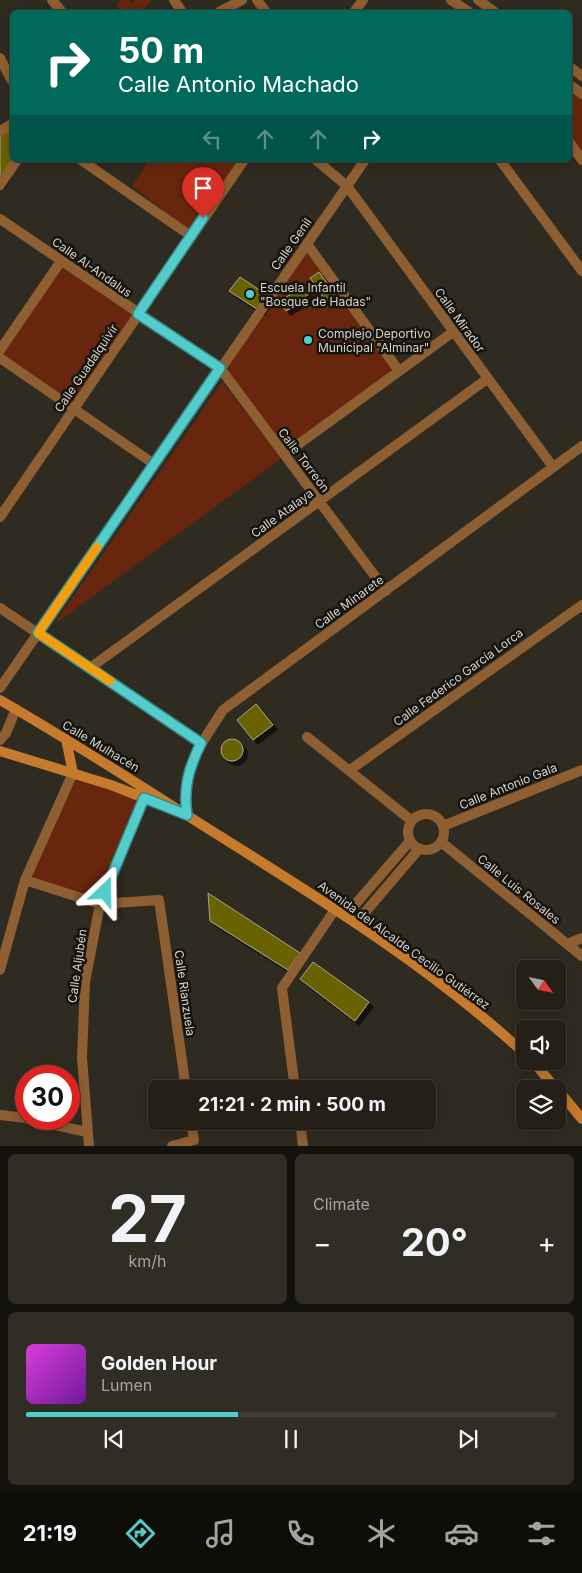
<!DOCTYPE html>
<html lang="en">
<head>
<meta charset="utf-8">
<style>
  :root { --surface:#242018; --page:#302d25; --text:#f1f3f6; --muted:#a3a3a2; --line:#413e37; --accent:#52cdcc }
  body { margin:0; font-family:Inter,sans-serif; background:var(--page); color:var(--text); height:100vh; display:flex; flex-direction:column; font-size:19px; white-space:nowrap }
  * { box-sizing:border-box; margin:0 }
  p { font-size:16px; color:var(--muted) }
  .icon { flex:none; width:28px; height:28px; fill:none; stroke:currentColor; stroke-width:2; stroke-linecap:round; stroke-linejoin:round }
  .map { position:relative; height:1146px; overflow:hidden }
  .drawer { display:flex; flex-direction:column; gap:8px; padding:8px; background:#14120d; flex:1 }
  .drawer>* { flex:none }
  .hud { position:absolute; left:10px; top:10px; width:562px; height:152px; border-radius:8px; box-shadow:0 2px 12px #0003,0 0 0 1px var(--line); background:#00695c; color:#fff; overflow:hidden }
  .needle { width:32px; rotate:123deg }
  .controls { position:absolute; left:516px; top:960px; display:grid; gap:10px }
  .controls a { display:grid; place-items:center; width:50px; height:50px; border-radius:8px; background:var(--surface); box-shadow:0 2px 12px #0003,0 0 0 1px var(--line); font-size:25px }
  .speed { position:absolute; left:15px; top:1065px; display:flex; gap:10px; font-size:25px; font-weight:700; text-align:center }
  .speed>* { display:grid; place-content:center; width:65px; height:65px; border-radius:50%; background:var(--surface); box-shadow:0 2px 12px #0003,0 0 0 1px var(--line); line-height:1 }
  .speed .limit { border:8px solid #d22; background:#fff; color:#111 }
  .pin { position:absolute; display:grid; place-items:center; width:42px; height:42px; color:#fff; margin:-51px -21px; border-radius:50% 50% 50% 0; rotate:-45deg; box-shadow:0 0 5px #0007 }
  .pin .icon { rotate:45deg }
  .me { position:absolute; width:55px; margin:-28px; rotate:23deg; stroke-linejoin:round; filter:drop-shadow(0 0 4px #0008) }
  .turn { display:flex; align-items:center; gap:18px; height:105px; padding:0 25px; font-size:22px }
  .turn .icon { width:65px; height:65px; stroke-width:2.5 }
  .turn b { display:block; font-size:35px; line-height:42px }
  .lanes { display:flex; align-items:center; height:48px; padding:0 25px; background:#0003; justify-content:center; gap:25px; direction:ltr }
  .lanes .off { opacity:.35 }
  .big { font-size:38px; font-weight:700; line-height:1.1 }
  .drawer .tile { flex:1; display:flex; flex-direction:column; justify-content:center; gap:8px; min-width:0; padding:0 18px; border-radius:8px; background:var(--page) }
  .drawer .dial { align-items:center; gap:0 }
  .dial b { font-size:65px; line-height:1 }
  .song { display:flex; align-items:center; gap:15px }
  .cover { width:60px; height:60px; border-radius:8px; background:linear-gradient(135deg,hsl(300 70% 55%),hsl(280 70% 35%)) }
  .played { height:5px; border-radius:2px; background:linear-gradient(90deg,var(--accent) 40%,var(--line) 40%) }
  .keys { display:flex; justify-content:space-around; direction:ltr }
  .heat { display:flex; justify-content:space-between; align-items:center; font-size:28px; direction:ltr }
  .drawer .tiles { flex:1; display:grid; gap:8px; grid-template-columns:1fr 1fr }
  .tile:last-child { grid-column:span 2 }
  .trip { position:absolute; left:148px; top:1080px; width:288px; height:50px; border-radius:8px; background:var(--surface); box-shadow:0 2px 12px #0003,0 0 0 1px var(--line); font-weight:700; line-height:50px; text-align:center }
  .menu { display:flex; height:80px; justify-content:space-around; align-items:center; background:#0e0d0a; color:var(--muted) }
  .menu .icon { width:35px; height:35px }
  .menu .active { color:var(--accent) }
  .menu b { font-size:22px; color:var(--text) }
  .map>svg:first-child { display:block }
  .green { fill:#67260d }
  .building { fill:#686300; stroke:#a6a698; filter:url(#shadow) }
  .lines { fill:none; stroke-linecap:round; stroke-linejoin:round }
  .street { stroke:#8e5f33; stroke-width:10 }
  .secondary { stroke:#c67a2d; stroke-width:10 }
  .route-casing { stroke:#358585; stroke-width:12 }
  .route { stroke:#52cdcc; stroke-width:9 }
  .slow { stroke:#f59e0b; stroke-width:9 }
  .poi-dot { fill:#52cdcc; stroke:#16140f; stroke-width:2 }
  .labels { text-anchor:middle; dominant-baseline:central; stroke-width:5; stroke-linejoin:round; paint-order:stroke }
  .street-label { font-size:12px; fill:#d7d3cc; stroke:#16140f }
  .poi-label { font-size:12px; fill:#d7d3cc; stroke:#16140f; text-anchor:start }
</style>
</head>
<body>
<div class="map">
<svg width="582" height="1146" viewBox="0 0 582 1146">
  <defs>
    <filter id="shadow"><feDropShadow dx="4.5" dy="4.5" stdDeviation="0" flood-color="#0009"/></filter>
  </defs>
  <rect width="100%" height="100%" fill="#302b20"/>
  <path class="green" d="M 121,0 L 129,0 L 132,3 L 136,0 L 150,0 L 151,2 L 138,12 L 115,12 L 119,9 L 117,4 Z
    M 570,85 L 582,94 L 582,160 L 570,143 Z
    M 149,160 L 244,160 L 191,232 L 132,186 Z
    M 307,244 L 399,371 L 285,454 L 220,368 Z
    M 61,261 L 138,314 L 73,409 L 0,358 Z
    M 222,382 L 282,458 L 59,621 L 57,620 Z
    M 73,773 L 144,798 L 100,904 L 25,880 Z"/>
  <path class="building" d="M 12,125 L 12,160 L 0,185 L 0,131 Z
    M 319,272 L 336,296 L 327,302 L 310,278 Z
    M 240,277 L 270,297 L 260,311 L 229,291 Z
    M 304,285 L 310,293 L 302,299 L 303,301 L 286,311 L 279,302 Z
    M 256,704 L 273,725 L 253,740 L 237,720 Z
    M221 750a11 11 0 1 1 22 0a11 11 0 1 1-22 0Z
    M 208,893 L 300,953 L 288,970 L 210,921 Z
    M 313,962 L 369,1002 L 355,1021 L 300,979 Z"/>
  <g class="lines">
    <path class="street" d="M 52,0 L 62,12
      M 174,0 L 182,12
      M 257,0 L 266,12
      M 451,0 L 469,12
      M 478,0 L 495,12
      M 219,12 L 242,0
      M 354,12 L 363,0
      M 0,58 L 12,81
      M 570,67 L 582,76
      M 570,85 L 582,94
      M 0,131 L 12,124
      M 570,143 L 582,160
      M 81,160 L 191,236
      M 316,160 L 347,186 L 553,467
      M 500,160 L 582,271
      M 0,185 L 17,160
      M 0,219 L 220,368 L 386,591
      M 307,244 L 399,371
      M 0,350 L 61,261
      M 0,358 L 154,464
      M 285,454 L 453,332
      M 0,517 L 244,160
      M 0,608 L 201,743
      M 90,668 L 487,379
      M 0,688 L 365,160
      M 307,737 L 412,821
      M 0,740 L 6,733 L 16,709
      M 350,770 L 582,605
      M408 832a18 18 0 1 1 36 0a18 18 0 1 1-36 0Z
      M 187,815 C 180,770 200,746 223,710 L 582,446
      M 443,826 L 582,770
      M 441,842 L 582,956
      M 25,880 L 100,904 L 159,900 L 186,1089
      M 346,915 L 410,841
      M 356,923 L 419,849
      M 567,944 L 582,938
      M 0,970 L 25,880 L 73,773
      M 295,1089 L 282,988 L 336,908
      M 0,1115 L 26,1118
      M 28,1119 L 87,1132
      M 300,1121 L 303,1146
      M 89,1146 L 82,1058 L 85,982 L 100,904 L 144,798
      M 172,1146 L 194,1140 L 191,1121"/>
    <path class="secondary" d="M 0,700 C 73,742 144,788 215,833 C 322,900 432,968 525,1054
      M 66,739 L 73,773
      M 0,751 L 111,785 L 170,808
      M 533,1061 L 556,1089
      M 558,1090 L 582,1119"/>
  </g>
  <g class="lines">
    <g class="route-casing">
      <path id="route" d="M 105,892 L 144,798 L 187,815 C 183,787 189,768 201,743 L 38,633 L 220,368 L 138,314 L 203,218"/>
    </g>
    <use href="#route" class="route"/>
    <path class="slow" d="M 97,547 L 38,633 L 110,681"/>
  </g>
  <g class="poi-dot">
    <circle cx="250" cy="294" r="5"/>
    <circle cx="308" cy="340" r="5"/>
  </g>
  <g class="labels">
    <g class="street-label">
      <text transform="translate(291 244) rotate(-55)">Calle Genil</text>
      <text transform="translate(92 267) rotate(35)">Calle Al-Andalus</text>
      <text transform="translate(460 320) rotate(54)">Calle Mirador</text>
      <text transform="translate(86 368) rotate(-56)">Calle Guadalquivir</text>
      <text transform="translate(304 460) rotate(53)">Calle Torreón</text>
      <text transform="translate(282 513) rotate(-36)">Calle Atalaya</text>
      <text transform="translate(349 602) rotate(-36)">Calle Minarete</text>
      <text transform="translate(458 677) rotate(-36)">Calle Federico García Lorca</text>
      <text transform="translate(101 746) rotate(31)">Calle Mulhacén</text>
      <text transform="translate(508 786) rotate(-22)">Calle Antonio Gala</text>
      <text transform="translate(519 889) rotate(39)">Calle Luis Rosales</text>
      <text transform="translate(404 945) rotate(36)">Avenida del Alcalde Cecilio Gutiérrez</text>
      <text transform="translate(77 966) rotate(-82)">Calle Aljubén</text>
      <text transform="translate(185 993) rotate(82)">Calle Rianzuela</text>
    </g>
    <g class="poi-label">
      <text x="260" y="287">Escuela Infantil<tspan x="260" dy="14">"Bosque de Hadas"</tspan></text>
      <text x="318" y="333">Complejo Deportivo<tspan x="318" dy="14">Municipal "Alminar"</tspan></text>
    </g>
  </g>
</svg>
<div class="controls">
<a><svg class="needle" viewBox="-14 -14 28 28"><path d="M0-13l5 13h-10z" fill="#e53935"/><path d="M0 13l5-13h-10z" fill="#a3a3a2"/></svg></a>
<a><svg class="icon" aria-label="sound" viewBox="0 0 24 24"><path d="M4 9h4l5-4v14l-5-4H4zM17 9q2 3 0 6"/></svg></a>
<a><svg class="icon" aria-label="layers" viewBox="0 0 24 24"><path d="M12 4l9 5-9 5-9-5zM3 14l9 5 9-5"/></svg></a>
</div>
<div class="speed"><div class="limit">30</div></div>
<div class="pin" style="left:203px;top:218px;background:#d93025"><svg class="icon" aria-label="arrive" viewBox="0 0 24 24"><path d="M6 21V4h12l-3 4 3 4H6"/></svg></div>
<svg class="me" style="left:105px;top:892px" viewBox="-20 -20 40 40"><path d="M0-17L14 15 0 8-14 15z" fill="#52cdcc" stroke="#fff" stroke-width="4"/></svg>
<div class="trip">21:21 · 2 min · 500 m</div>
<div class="hud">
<div class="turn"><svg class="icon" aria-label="right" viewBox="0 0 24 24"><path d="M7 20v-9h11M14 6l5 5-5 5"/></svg><div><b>50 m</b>Calle Antonio Machado</div></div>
<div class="lanes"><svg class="icon off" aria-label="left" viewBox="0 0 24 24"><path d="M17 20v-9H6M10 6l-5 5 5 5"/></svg><svg class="icon off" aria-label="ahead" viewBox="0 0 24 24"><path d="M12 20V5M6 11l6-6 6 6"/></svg><svg class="icon off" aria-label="ahead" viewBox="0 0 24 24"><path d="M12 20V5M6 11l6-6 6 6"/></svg><svg class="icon" aria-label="right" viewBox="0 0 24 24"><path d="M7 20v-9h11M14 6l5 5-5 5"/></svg></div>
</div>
</div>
<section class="drawer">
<div class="tiles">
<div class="tile dial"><b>27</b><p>km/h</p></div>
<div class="tile"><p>Climate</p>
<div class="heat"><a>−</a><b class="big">20°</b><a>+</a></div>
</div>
<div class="tile">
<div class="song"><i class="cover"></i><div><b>Golden Hour</b><p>Lumen</p></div></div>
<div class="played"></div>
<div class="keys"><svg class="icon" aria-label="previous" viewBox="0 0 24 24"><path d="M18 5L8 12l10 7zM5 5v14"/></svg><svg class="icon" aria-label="pause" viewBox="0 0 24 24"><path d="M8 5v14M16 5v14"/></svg><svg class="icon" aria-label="next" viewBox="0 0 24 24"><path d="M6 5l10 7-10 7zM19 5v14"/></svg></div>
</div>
</div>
</section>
<nav class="menu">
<b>21:19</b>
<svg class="icon active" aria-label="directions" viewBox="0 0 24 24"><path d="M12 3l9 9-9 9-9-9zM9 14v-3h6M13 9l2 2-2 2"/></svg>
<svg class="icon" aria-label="music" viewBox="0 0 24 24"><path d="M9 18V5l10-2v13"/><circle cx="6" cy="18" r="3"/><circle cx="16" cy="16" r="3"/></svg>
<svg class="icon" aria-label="phone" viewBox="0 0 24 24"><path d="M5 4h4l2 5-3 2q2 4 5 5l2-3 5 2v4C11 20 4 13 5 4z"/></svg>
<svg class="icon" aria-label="climate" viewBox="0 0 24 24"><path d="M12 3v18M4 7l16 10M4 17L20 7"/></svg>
<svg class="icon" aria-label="car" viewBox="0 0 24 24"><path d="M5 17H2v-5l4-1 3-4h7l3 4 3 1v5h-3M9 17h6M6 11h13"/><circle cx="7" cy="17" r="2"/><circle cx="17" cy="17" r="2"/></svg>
<svg class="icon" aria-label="filters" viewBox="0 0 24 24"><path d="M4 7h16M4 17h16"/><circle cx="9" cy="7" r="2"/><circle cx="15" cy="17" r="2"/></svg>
</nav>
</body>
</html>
